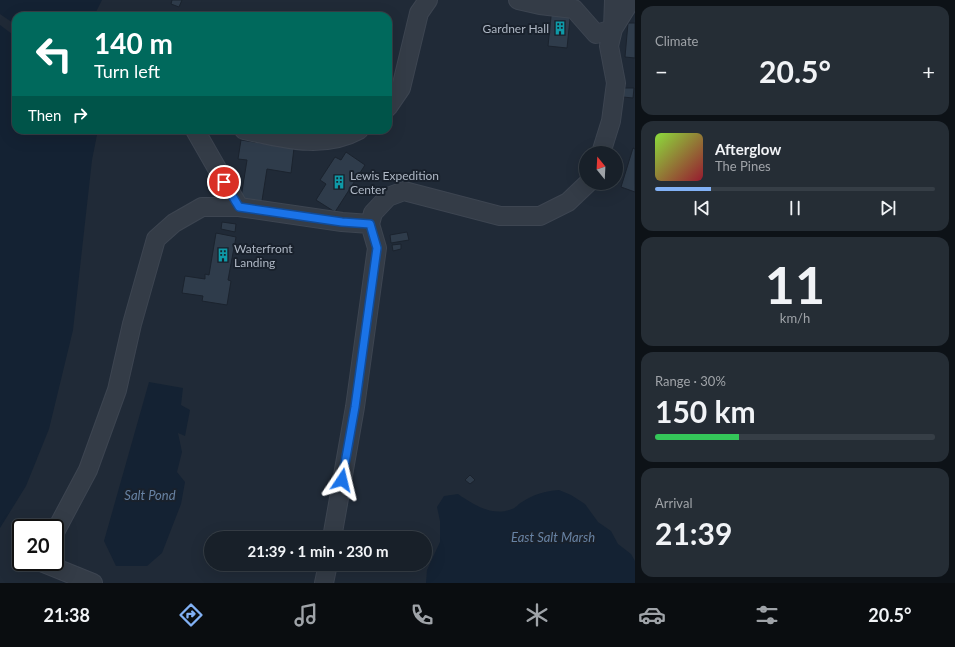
<!DOCTYPE html>
<html lang="en">
<head>
<meta charset="utf-8">
<style>
  :root { --surface:#182029; --page:#252d35; --text:#f1f3f6; --muted:#9fa3a8; --line:#363e46; --accent:#82b1f5 }
  body { margin:0; font-family:Lato,sans-serif; background:var(--page); color:var(--text); height:100vh; display:flex; flex-direction:column; font-size:15px; white-space:nowrap }
  * { box-sizing:border-box; margin:0 }
  p { font-size:13px; color:var(--muted) }
  .icon { flex:none; width:22px; height:22px; fill:none; stroke:currentColor; stroke-width:2; stroke-linecap:round; stroke-linejoin:round }
  .map { position:relative; flex:1; overflow:hidden }
  .sheet { display:flex; flex-direction:column; gap:6px; padding:6px; background:#0d1217; width:320px }
  .sheet>* { flex:none }
  .guide { position:absolute; left:12px; top:12px; width:380px; height:122px; border-radius:12px; box-shadow:0 4px 16px #0002,0 0 0 1px var(--line); background:#00695c; color:#fff; overflow:hidden }
  .needle { width:26px; rotate:342deg }
  .fabs { position:absolute; left:579px; top:146px; display:grid; gap:8px }
  .fabs a { display:grid; place-items:center; width:44px; height:44px; border-radius:50%; background:var(--surface); box-shadow:0 4px 16px #0002,0 0 0 1px var(--line); font-size:20px }
  .speed { position:absolute; left:12px; top:519px; display:flex; gap:8px; font-size:20px; font-weight:700; text-align:center }
  .speed>* { display:grid; place-content:center; width:52px; height:52px; border-radius:50%; background:var(--surface); box-shadow:0 4px 16px #0002,0 0 0 1px var(--line); line-height:1 }
  .speed .limit { border:2px solid #111; border-radius:6px; background:#fff; color:#111 }
  .pin { position:absolute; display:grid; place-items:center; width:34px; height:34px; color:#fff; margin:-17px; border:2px solid #fff; border-radius:50%; box-shadow:0 1px 4px #0007 }
  .me { position:absolute; width:44px; margin:-22px; rotate:10deg; stroke-linejoin:round; filter:drop-shadow(0 0 3px #0008) }
  .turn { display:flex; align-items:center; gap:14px; height:84px; padding:0 16px; font-size:18px }
  .turn .icon { width:52px; height:52px; stroke-width:2.5 }
  .turn b { display:block; font-size:28px; line-height:34px }
  .then { display:flex; align-items:center; height:38px; padding:0 16px; background:#0003; gap:8px; font-size:15px }
  .big { font-size:30px; font-weight:700; line-height:1.1 }
  .sheet .tile { flex:1; display:flex; flex-direction:column; justify-content:center; gap:6px; min-width:0; padding:0 14px; border-radius:12px; background:var(--page) }
  .sheet .dial { align-items:center; gap:0 }
  .dial b { font-size:52px; line-height:1 }
  .song { display:flex; align-items:center; gap:12px }
  .cover { width:48px; height:48px; border-radius:6px; background:linear-gradient(135deg,hsl(90 70% 55%),hsl(350 70% 35%)) }
  .played { height:4px; border-radius:2px; background:linear-gradient(90deg,var(--accent) 20%,var(--line) 20%) }
  .keys { display:flex; justify-content:space-around; direction:ltr }
  .heat { display:flex; justify-content:space-between; align-items:center; font-size:22px; direction:ltr }
  .charge { height:6px; border-radius:3px; background:linear-gradient(90deg,#34c759 30%,var(--line) 0) }
  .trip { position:absolute; left:204px; top:531px; width:228px; height:40px; border-radius:20px; background:var(--surface); box-shadow:0 4px 16px #0002,0 0 0 1px var(--line); font-weight:700; line-height:40px; text-align:center }
  .tabs { display:flex; height:64px; justify-content:space-around; align-items:center; background:#0a0d10; color:var(--muted) }
  .tabs .icon { width:28px; height:28px }
  .tabs .active { color:var(--accent) }
  .tabs b { font-size:18px; color:var(--text) }
  main { display:flex; flex:1; min-height:0 }
  .map>svg:first-child { display:block }
  .water { fill:#142233 }
  .pier { fill:#202a37 }
  .building { fill:#2f3c4b; stroke:#1b232e }
  .lines { fill:none; stroke-linecap:round; stroke-linejoin:round }
  .minor-casing { stroke:#3d4551; stroke-width:20 }
  .minor { stroke:#343c47; stroke-width:18 }
  .route-casing { stroke:#114b97; stroke-width:10 }
  .route { stroke:#1a73e8; stroke-width:7 }
  .labels { text-anchor:middle; dominant-baseline:central; stroke-width:4; stroke-linejoin:round; paint-order:stroke }
  .poi-label { font-size:12px; fill:#aeb7c4; stroke:#19212c; text-anchor:start }
  .water-label { font-size:13px; font-style:italic; fill:#6782a3; stroke:#19212c }
</style>
</head>
<body>
<main>
<div class="map">
<svg width="635" height="583" viewBox="0 0 635 583">
  <rect width="100%" height="100%" fill="#202a37"/>
  <path class="water" d="M 0,0 L 102,0 L 94,16 L 16,16 L 16,130 L 98,130 L 92,160 L 73,330 L 49,429 L 26,486 L 0,528 Z
    M 149,382 L 183,388 L 181,405 L 190,410 L 185,436 L 178,433 L 182,452 L 177,472 L 185,482 L 181,504 L 162,553 L 147,566 L 116,566 L 104,541 Z
    M 559,490 L 571,495 L 585,504 L 598,522 L 611,531 L 618,544 L 631,554 L 635,561 L 635,583 L 426,583 L 427,570 L 440,542 L 440,521 L 437,507 L 444,496 L 458,494 C 474,505 493,517 512,509 C 516,508 518,504 522,502 C 534,494 545,491 559,490 Z"/>
  <path class="pier" d="M 0,14 L 16,25 L 16,37 L 0,25 Z"/>
  <path class="building" d="M 172,0 L 182,0 L 179,7 L 171,4 Z
    M 552,7 L 571,9 L 567,48 L 548,46 Z
    M 628,23 L 635,23 L 635,58 L 625,57 Z
    M 624,88 L 634,88 L 633,98 L 623,97 Z
    M 241,140 L 294,148 L 291,173 L 267,169 L 261,207 L 240,204 L 247,160 L 238,159 Z
    M 633,148 L 635,149 L 635,192 L 621,187 Z
    M 346,152 L 365,165 L 335,212 L 316,200 L 326,184 L 320,180 L 335,157 L 341,160 Z
    M 222,222 L 236,224 L 235,232 L 221,229 Z
    M 407,232 L 409,240 L 391,243 L 390,235 Z
    M 216,233 L 236,237 L 228,280 L 231,281 L 227,305 L 202,301 L 203,296 L 182,293 L 185,276 L 205,279 L 205,274 L 209,275 Z
    M 401,244 L 401,249 L 393,251 L 392,245 Z
    M 470,475 L 475,480 L 470,484 L 465,480 Z"/>
  <g class="lines">
    <g class="minor-casing">
      <path id="minor" d="M 518,0 L 540,5 L 544,0
        M 540,5 L 574,9 L 596,34 L 613,29 L 631,0
        M 388,107 L 401,88 L 419,13 L 428,0
        M 195,130 L 239,207
        M 244,130 C 282,138 323,150 359,130
        M 601,153 L 611,121 L 616,83 L 609,46 L 613,29 L 614,0
        M 370,224 L 373,213 L 388,197 L 404,191 L 500,216 L 540,216 L 568,202 L 588,183
        M 55,532 L 88,470 L 117,390 L 132,324 L 156,239 L 174,223 L 202,207 L 239,207 L 342,222 L 370,224 L 377,248 L 355,407 L 332,538
        M 41,562 L 93,583
        M 324,583 L 328,564"/>
    </g>
    <use href="#minor" class="minor"/>
  </g>
  <g class="lines">
    <g class="route-casing">
      <path id="route" d="M 224,182 L 239,207 L 342,222 L 370,224 L 377,248 L 355,407 L 342,480"/>
    </g>
    <use href="#route" class="route"/>
  </g>
  <defs>
    <g id="building-bare" transform="scale(1.08)"><path d="M-4-6H4V6H1V3H-1V6H-4ZM-2.5-4.3h1.7v1.8h-1.7ZM.8-4.3h1.7v1.8H.8ZM-2.5-1h1.7V.8h-1.7ZM.8-1h1.7V.8H.8Z" fill="#0f9aa8" stroke="#19212c" stroke-width="2.5" paint-order="stroke"/></g>
  </defs>
  <g fill-rule="evenodd">
    <use href="#building-bare" x="560" y="28"/>
    <use href="#building-bare" x="339" y="182"/>
    <use href="#building-bare" x="223" y="255"/>
  </g>
  <g class="labels">
    <g class="poi-label">
      <text x="549" y="28" text-anchor="end">Gardner Hall</text>
      <text x="350" y="175">Lewis Expedition<tspan x="350" dy="14">Center</tspan></text>
      <text x="234" y="248">Waterfront<tspan x="234" dy="14">Landing</tspan></text>
    </g>
    <g class="water-label">
      <text x="150" y="495">Salt Pond</text>
      <text x="553" y="537">East Salt Marsh</text>
    </g>
  </g>
</svg>
<div class="fabs">
<a><svg class="needle" viewBox="-14 -14 28 28"><path d="M0-13l5 13h-10z" fill="#e53935"/><path d="M0 13l5-13h-10z" fill="#9fa3a8"/></svg></a>
</div>
<div class="speed"><div class="limit">20</div></div>
<div class="pin" style="left:224px;top:182px;background:#d93025"><svg class="icon" aria-label="arrive" viewBox="0 0 24 24"><path d="M6 21V4h12l-3 4 3 4H6"/></svg></div>
<svg class="me" style="left:342px;top:480px" viewBox="-20 -20 40 40"><path d="M0-17L14 15 0 8-14 15z" fill="#1a73e8" stroke="#fff" stroke-width="4"/></svg>
<div class="trip">21:39 · 1 min · 230 m</div>
<div class="guide">
<div class="turn"><svg class="icon" aria-label="left" viewBox="0 0 24 24"><path d="M17 20v-9H6M10 6l-5 5 5 5"/></svg><div><b>140 m</b>Turn left</div></div>
<div class="then">Then<svg class="icon" aria-label="right" viewBox="0 0 24 24"><path d="M7 20v-9h11M14 6l5 5-5 5"/></svg></div>
</div>
</div>
<section class="sheet">
<div class="tile"><p>Climate</p>
<div class="heat"><a>−</a><b class="big">20.5°</b><a>+</a></div>
</div>
<div class="tile">
<div class="song"><i class="cover"></i><div><b>Afterglow</b><p>The Pines</p></div></div>
<div class="played"></div>
<div class="keys"><svg class="icon" aria-label="previous" viewBox="0 0 24 24"><path d="M18 5L8 12l10 7zM5 5v14"/></svg><svg class="icon" aria-label="pause" viewBox="0 0 24 24"><path d="M8 5v14M16 5v14"/></svg><svg class="icon" aria-label="next" viewBox="0 0 24 24"><path d="M6 5l10 7-10 7zM19 5v14"/></svg></div>
</div>
<div class="tile dial"><b>11</b><p>km/h</p></div>
<div class="tile"><p>Range · 30%</p><b class="big">150 km</b><div class="charge"></div></div>
<div class="tile"><p>Arrival</p><b class="big">21:39</b></div>
</section>
</main>
<nav class="tabs">
<b>21:38</b>
<svg class="icon active" aria-label="directions" viewBox="0 0 24 24"><path d="M12 3l9 9-9 9-9-9zM9 14v-3h6M13 9l2 2-2 2"/></svg>
<svg class="icon" aria-label="music" viewBox="0 0 24 24"><path d="M9 18V5l10-2v13"/><circle cx="6" cy="18" r="3"/><circle cx="16" cy="16" r="3"/></svg>
<svg class="icon" aria-label="phone" viewBox="0 0 24 24"><path d="M5 4h4l2 5-3 2q2 4 5 5l2-3 5 2v4C11 20 4 13 5 4z"/></svg>
<svg class="icon" aria-label="climate" viewBox="0 0 24 24"><path d="M12 3v18M4 7l16 10M4 17L20 7"/></svg>
<svg class="icon" aria-label="car" viewBox="0 0 24 24"><path d="M5 17H2v-5l4-1 3-4h7l3 4 3 1v5h-3M9 17h6M6 11h13"/><circle cx="7" cy="17" r="2"/><circle cx="17" cy="17" r="2"/></svg>
<svg class="icon" aria-label="filters" viewBox="0 0 24 24"><path d="M4 7h16M4 17h16"/><circle cx="9" cy="7" r="2"/><circle cx="15" cy="17" r="2"/></svg>
<b>20.5°</b>
</nav>
</body>
</html>
